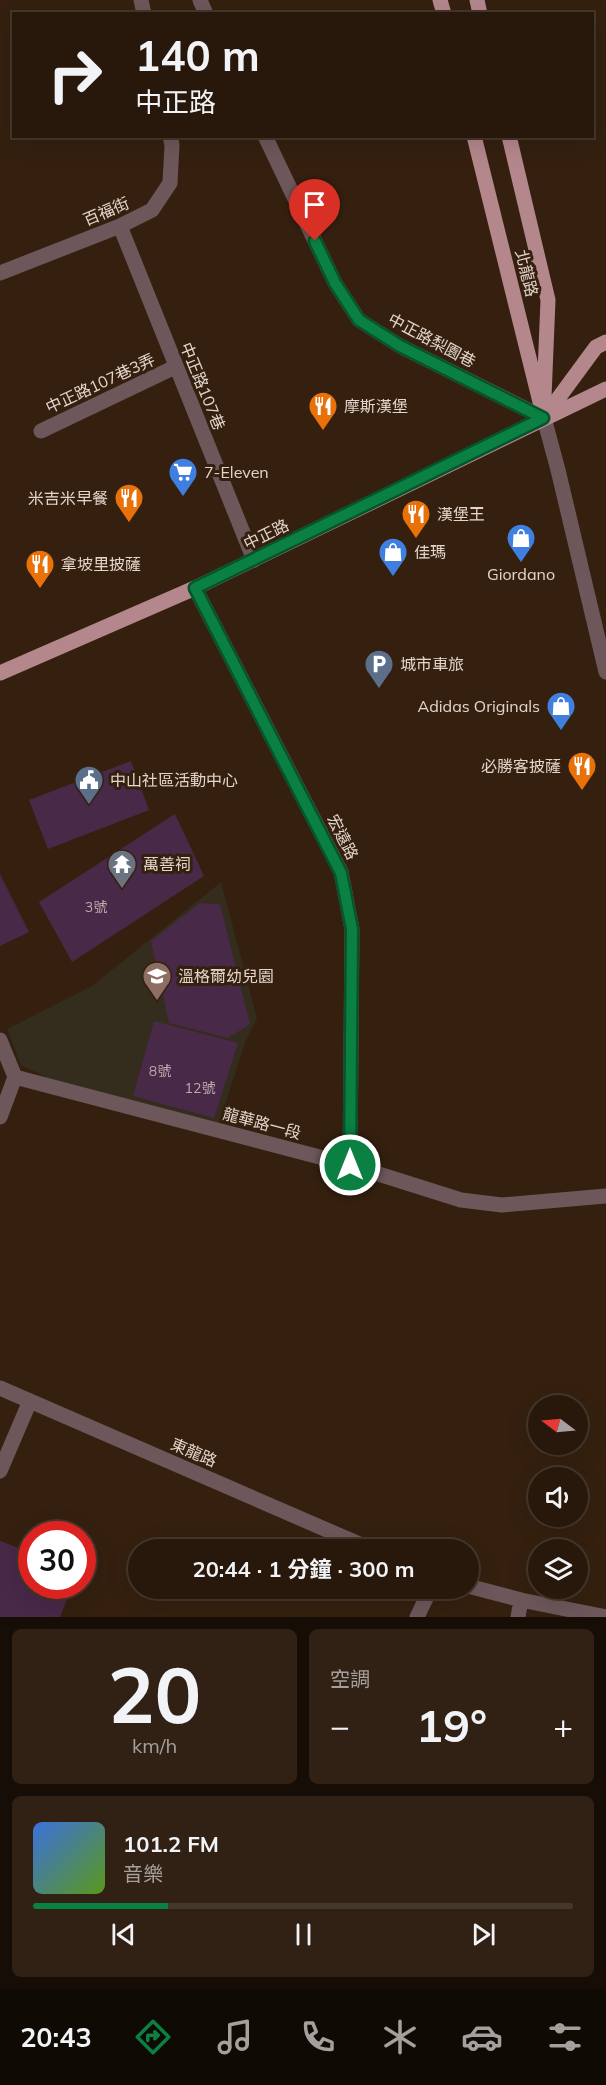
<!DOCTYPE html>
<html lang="zh-TW">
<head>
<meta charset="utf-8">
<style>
  :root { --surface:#28180b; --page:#302114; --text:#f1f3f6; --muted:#a5a09d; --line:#44372c; --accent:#0b8043 }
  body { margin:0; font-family:Mulish,"Noto Sans TC",sans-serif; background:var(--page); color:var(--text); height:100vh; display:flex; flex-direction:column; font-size:22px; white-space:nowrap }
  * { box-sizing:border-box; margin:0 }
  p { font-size:20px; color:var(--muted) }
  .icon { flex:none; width:33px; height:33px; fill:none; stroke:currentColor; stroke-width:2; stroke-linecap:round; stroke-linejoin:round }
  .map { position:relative; height:1617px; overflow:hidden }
  .drawer { display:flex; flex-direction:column; gap:12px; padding:12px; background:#160d06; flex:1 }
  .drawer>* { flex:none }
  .guide { position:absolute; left:12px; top:12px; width:582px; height:126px; border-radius:0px; box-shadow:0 6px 24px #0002,0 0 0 2px var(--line); background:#28180b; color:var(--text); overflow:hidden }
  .needle { width:39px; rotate:286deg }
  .buttons { position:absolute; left:528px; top:1395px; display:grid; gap:12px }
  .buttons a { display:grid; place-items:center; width:60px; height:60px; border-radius:50%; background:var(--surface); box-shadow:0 6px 24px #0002,0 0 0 2px var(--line); font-size:30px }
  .speed { position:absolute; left:18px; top:1521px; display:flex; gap:12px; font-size:30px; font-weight:700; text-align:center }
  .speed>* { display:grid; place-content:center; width:78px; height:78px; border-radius:50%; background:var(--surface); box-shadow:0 6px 24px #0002,0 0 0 2px var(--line); line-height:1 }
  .speed .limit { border:9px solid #d22; background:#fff; color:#111 }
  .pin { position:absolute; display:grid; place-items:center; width:51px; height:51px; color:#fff; margin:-62px -26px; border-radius:50% 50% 50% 0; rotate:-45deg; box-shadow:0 0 6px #0007 }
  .pin .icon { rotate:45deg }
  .me { position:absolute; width:66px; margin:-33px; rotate:0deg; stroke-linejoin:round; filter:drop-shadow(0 0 4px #0008) }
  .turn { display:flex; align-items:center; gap:21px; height:126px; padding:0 24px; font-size:27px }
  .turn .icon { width:78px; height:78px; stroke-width:2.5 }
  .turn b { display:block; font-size:42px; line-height:51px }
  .big { font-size:45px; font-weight:700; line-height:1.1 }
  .drawer .widget { flex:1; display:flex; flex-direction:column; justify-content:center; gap:9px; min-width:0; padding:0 21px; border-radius:9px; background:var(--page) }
  .drawer .dial { align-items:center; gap:0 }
  .dial b { font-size:78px; line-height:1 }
  .song { display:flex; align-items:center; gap:18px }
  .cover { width:72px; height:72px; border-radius:9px; background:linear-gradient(135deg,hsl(220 70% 55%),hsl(90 70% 35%)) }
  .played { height:6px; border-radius:3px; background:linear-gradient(90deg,var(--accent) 25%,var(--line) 25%) }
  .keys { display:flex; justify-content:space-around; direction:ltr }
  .heat { display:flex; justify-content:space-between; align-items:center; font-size:33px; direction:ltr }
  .drawer .tiles { flex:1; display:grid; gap:12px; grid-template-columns:1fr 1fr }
  .widget:last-child { grid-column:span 2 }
  .trip { position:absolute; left:128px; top:1539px; width:351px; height:60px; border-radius:30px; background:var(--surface); box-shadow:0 6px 24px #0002,0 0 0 2px var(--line); font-weight:700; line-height:60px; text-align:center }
  .menu { display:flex; height:96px; justify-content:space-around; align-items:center; background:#100a04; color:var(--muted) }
  .menu .icon { width:42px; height:42px }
  .menu .current { color:var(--accent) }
  .menu b { font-size:27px; color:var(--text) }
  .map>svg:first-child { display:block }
  .education { fill:#342c1c }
  .building { fill:#482948 }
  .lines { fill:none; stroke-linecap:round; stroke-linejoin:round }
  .minor { stroke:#6d575a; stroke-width:15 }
  .major { stroke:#b4878d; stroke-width:15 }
  .route-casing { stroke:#07532c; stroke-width:15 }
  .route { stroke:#0b8043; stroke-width:10 }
  .labels { text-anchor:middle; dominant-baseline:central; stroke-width:6; stroke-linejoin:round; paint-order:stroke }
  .number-label { font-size:14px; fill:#bcaaaa }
  .street-label { font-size:16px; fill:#e3d5cb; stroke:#35200f }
  .poi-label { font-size:16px; fill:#e3d5cb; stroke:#35200f; text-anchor:start }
</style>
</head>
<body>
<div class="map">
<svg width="606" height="1617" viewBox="0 0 606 1617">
  <rect width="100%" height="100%" fill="#35200f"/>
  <path class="education" d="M 221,882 L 257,1018 L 246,1040 L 219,1123 L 52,1080 L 21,1065 L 7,1029 L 92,986 Z"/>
  <path class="building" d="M 131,761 L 149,810 L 48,849 L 29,800 Z
    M 175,814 L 204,876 L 72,962 L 39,902 Z
    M 0,874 L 29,932 L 0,946 Z
    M 200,903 L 220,904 L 250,1024 L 228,1038 L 169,1023 L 151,941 Z
    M 154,1021 L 238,1043 L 214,1118 L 133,1096 Z
    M 0,1541 L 32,1553 L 32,1586 L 72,1586 L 60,1617 L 0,1617 Z"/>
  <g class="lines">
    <path class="minor" d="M 141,0 L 144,14
      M 200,0 L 206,14
      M 265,136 L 335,283 L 359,320 L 400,346 L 544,418 L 558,470 L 606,672
      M 120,226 L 254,560
      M 0,273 L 120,226 L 152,210 L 170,183 L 172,145 L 170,136
      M 41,431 L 175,367
      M 195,588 L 341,872 L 352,929 L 350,1165
      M 0,1040 L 15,1077 L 0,1117
      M 15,1077 L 350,1165 L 461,1200 L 502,1205 L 606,1196
      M 0,1388 L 373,1550
      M 0,1471 L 30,1401
      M 468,1586 L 521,1600 L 606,1617
      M 417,1617 L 431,1588
      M 518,1617 L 521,1600"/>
    <path class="major" d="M 440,0 L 444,14
      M 477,0 L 480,14
      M 474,136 L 544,418
      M 509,136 L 548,300 L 544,397
      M 546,415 L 596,347 L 606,342
      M 0,673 L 195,588 L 606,389"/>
  </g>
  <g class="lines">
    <g class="route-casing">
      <path id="route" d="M 315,241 L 335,283 L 359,320 L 400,346 L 543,418 L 195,588 L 341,873 L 352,929 L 350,1165"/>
    </g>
    <use href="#route" class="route"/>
  </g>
  <defs>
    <g id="restaurant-pin" transform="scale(1.5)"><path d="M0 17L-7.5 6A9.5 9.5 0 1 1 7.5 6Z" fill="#e8710a" stroke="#35200f"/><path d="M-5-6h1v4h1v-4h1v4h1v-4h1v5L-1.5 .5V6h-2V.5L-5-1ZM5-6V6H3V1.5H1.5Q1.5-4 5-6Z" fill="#fff"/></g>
    <g id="supermarket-pin" transform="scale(1.5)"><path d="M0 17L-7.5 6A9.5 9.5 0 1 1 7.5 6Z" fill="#3f7fe0" stroke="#35200f"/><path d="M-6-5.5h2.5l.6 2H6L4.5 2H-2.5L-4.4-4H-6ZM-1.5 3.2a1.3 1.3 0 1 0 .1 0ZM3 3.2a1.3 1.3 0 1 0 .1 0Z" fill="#fff"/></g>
    <g id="shop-pin" transform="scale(1.5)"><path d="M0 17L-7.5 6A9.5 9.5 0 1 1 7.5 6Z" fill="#3f7fe0" stroke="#35200f"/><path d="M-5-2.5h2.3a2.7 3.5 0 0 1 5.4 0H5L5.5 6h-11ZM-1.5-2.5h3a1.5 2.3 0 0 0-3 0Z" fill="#fff"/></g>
    <g id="parking-pin" transform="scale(1.5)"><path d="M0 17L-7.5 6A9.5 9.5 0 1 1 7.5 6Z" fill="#5c6f8a" stroke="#35200f"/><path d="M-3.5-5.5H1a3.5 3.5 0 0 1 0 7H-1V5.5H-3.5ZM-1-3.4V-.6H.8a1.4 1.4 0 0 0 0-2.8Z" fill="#fff"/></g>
    <g id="civic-pin" transform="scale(1.5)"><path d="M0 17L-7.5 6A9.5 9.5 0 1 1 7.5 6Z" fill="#5c6f8a" stroke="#35200f"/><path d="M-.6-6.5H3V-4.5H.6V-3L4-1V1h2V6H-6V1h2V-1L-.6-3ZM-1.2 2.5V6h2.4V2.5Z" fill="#fff"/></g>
    <g id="temple-pin" transform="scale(1.5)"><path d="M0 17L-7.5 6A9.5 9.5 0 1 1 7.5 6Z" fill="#6b7280" stroke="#35200f"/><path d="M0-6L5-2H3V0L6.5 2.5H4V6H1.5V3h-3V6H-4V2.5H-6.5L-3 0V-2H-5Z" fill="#fff"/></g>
    <g id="school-pin" transform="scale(1.5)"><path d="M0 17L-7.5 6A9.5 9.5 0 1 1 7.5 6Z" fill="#8d6e63" stroke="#35200f"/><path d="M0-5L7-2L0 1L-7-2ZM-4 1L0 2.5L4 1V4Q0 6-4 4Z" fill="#fff"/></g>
  </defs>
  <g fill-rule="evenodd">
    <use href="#restaurant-pin" x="323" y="406"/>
    <use href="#supermarket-pin" x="183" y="472"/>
    <use href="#restaurant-pin" x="129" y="498"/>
    <use href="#restaurant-pin" x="416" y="514"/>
    <use href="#shop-pin" x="521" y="538"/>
    <use href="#shop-pin" x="393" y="552"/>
    <use href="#restaurant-pin" x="40" y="564"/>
    <use href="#parking-pin" x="379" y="664"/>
    <use href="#shop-pin" x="561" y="706"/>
    <use href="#restaurant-pin" x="582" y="766"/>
    <use href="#civic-pin" x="89" y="780"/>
    <use href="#temple-pin" x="122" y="864"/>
    <use href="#school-pin" x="157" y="976"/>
  </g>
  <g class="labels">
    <g class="number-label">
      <text x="96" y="907">3號</text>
      <text x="160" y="1071">8號</text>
      <text x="200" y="1088">12號</text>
    </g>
    <g class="street-label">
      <text transform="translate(106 211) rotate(-23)">百福街</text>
      <text transform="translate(527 273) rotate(76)">北龍路</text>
      <text transform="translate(432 340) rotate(28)">中正路梨園巷</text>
      <text transform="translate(100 383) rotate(-25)">中正路107巷3弄</text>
      <text transform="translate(203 386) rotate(68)">中正路107巷</text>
      <text transform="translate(266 534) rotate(-26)">中正路</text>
      <text transform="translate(343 837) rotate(63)">宏遠路</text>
      <text transform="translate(262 1123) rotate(15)">龍華路一段</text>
      <text transform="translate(194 1452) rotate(23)">東龍路</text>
    </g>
    <g class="poi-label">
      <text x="344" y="406">摩斯漢堡</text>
      <text x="204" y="472">7-Eleven</text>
      <text x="108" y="498" text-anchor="end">米吉米早餐</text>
      <text x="437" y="514">漢堡王</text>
      <text x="414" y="552">佳瑪</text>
      <text x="61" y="564">拿坡里披薩</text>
      <text x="521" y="574" text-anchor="middle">Giordano</text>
      <text x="400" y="664">城市車旅</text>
      <text x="540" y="706" text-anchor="end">Adidas Originals</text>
      <text x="561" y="766" text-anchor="end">必勝客披薩</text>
      <text x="110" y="780">中山社區活動中心</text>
      <text x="143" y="864">萬善祠</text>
      <text x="178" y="976">溫格爾幼兒園</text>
    </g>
  </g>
</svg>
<div class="buttons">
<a><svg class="needle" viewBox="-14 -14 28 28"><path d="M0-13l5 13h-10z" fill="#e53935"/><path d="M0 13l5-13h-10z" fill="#a5a09d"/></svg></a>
<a><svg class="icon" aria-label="sound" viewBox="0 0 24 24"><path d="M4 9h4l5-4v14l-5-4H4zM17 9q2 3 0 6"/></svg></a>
<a><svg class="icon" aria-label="layers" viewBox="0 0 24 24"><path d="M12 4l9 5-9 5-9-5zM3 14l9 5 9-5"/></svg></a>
</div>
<div class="speed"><div class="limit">30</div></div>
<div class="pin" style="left:315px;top:241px;background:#d93025"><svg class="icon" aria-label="arrive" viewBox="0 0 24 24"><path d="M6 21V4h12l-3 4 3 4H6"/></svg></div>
<svg class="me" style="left:350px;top:1165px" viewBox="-20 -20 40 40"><circle r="17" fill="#0b8043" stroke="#fff" stroke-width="3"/><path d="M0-11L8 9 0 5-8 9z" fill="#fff"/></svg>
<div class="trip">20:44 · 1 分鐘 · 300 m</div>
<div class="guide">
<div class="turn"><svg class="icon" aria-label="right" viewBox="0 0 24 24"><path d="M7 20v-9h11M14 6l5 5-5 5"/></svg><div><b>140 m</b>中正路</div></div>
</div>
</div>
<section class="drawer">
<div class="tiles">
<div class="widget dial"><b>20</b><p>km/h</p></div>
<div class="widget"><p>空調</p>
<div class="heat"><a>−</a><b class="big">19°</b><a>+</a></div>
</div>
<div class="widget">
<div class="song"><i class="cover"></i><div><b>101.2 FM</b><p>音樂</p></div></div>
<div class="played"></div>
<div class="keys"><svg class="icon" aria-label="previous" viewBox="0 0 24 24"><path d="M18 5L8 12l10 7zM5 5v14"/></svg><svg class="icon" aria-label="pause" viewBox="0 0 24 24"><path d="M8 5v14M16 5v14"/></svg><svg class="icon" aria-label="next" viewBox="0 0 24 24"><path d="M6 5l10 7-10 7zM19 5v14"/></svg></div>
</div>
</div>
</section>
<nav class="menu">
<b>20:43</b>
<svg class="icon current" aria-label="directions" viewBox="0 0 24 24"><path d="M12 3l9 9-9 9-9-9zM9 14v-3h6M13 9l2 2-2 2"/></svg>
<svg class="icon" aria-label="music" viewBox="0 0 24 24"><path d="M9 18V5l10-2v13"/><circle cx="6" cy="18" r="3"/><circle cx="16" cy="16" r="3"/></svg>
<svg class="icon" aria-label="phone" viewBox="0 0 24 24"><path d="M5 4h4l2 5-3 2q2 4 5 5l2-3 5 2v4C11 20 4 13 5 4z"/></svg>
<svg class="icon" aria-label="climate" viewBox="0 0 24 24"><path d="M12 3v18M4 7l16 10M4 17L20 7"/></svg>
<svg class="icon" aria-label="car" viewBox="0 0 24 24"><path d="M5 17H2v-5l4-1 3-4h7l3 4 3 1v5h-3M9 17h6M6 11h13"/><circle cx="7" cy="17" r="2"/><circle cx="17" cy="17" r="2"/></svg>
<svg class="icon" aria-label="filters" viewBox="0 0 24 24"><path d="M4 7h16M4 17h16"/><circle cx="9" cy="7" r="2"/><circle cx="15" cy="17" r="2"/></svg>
</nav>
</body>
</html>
